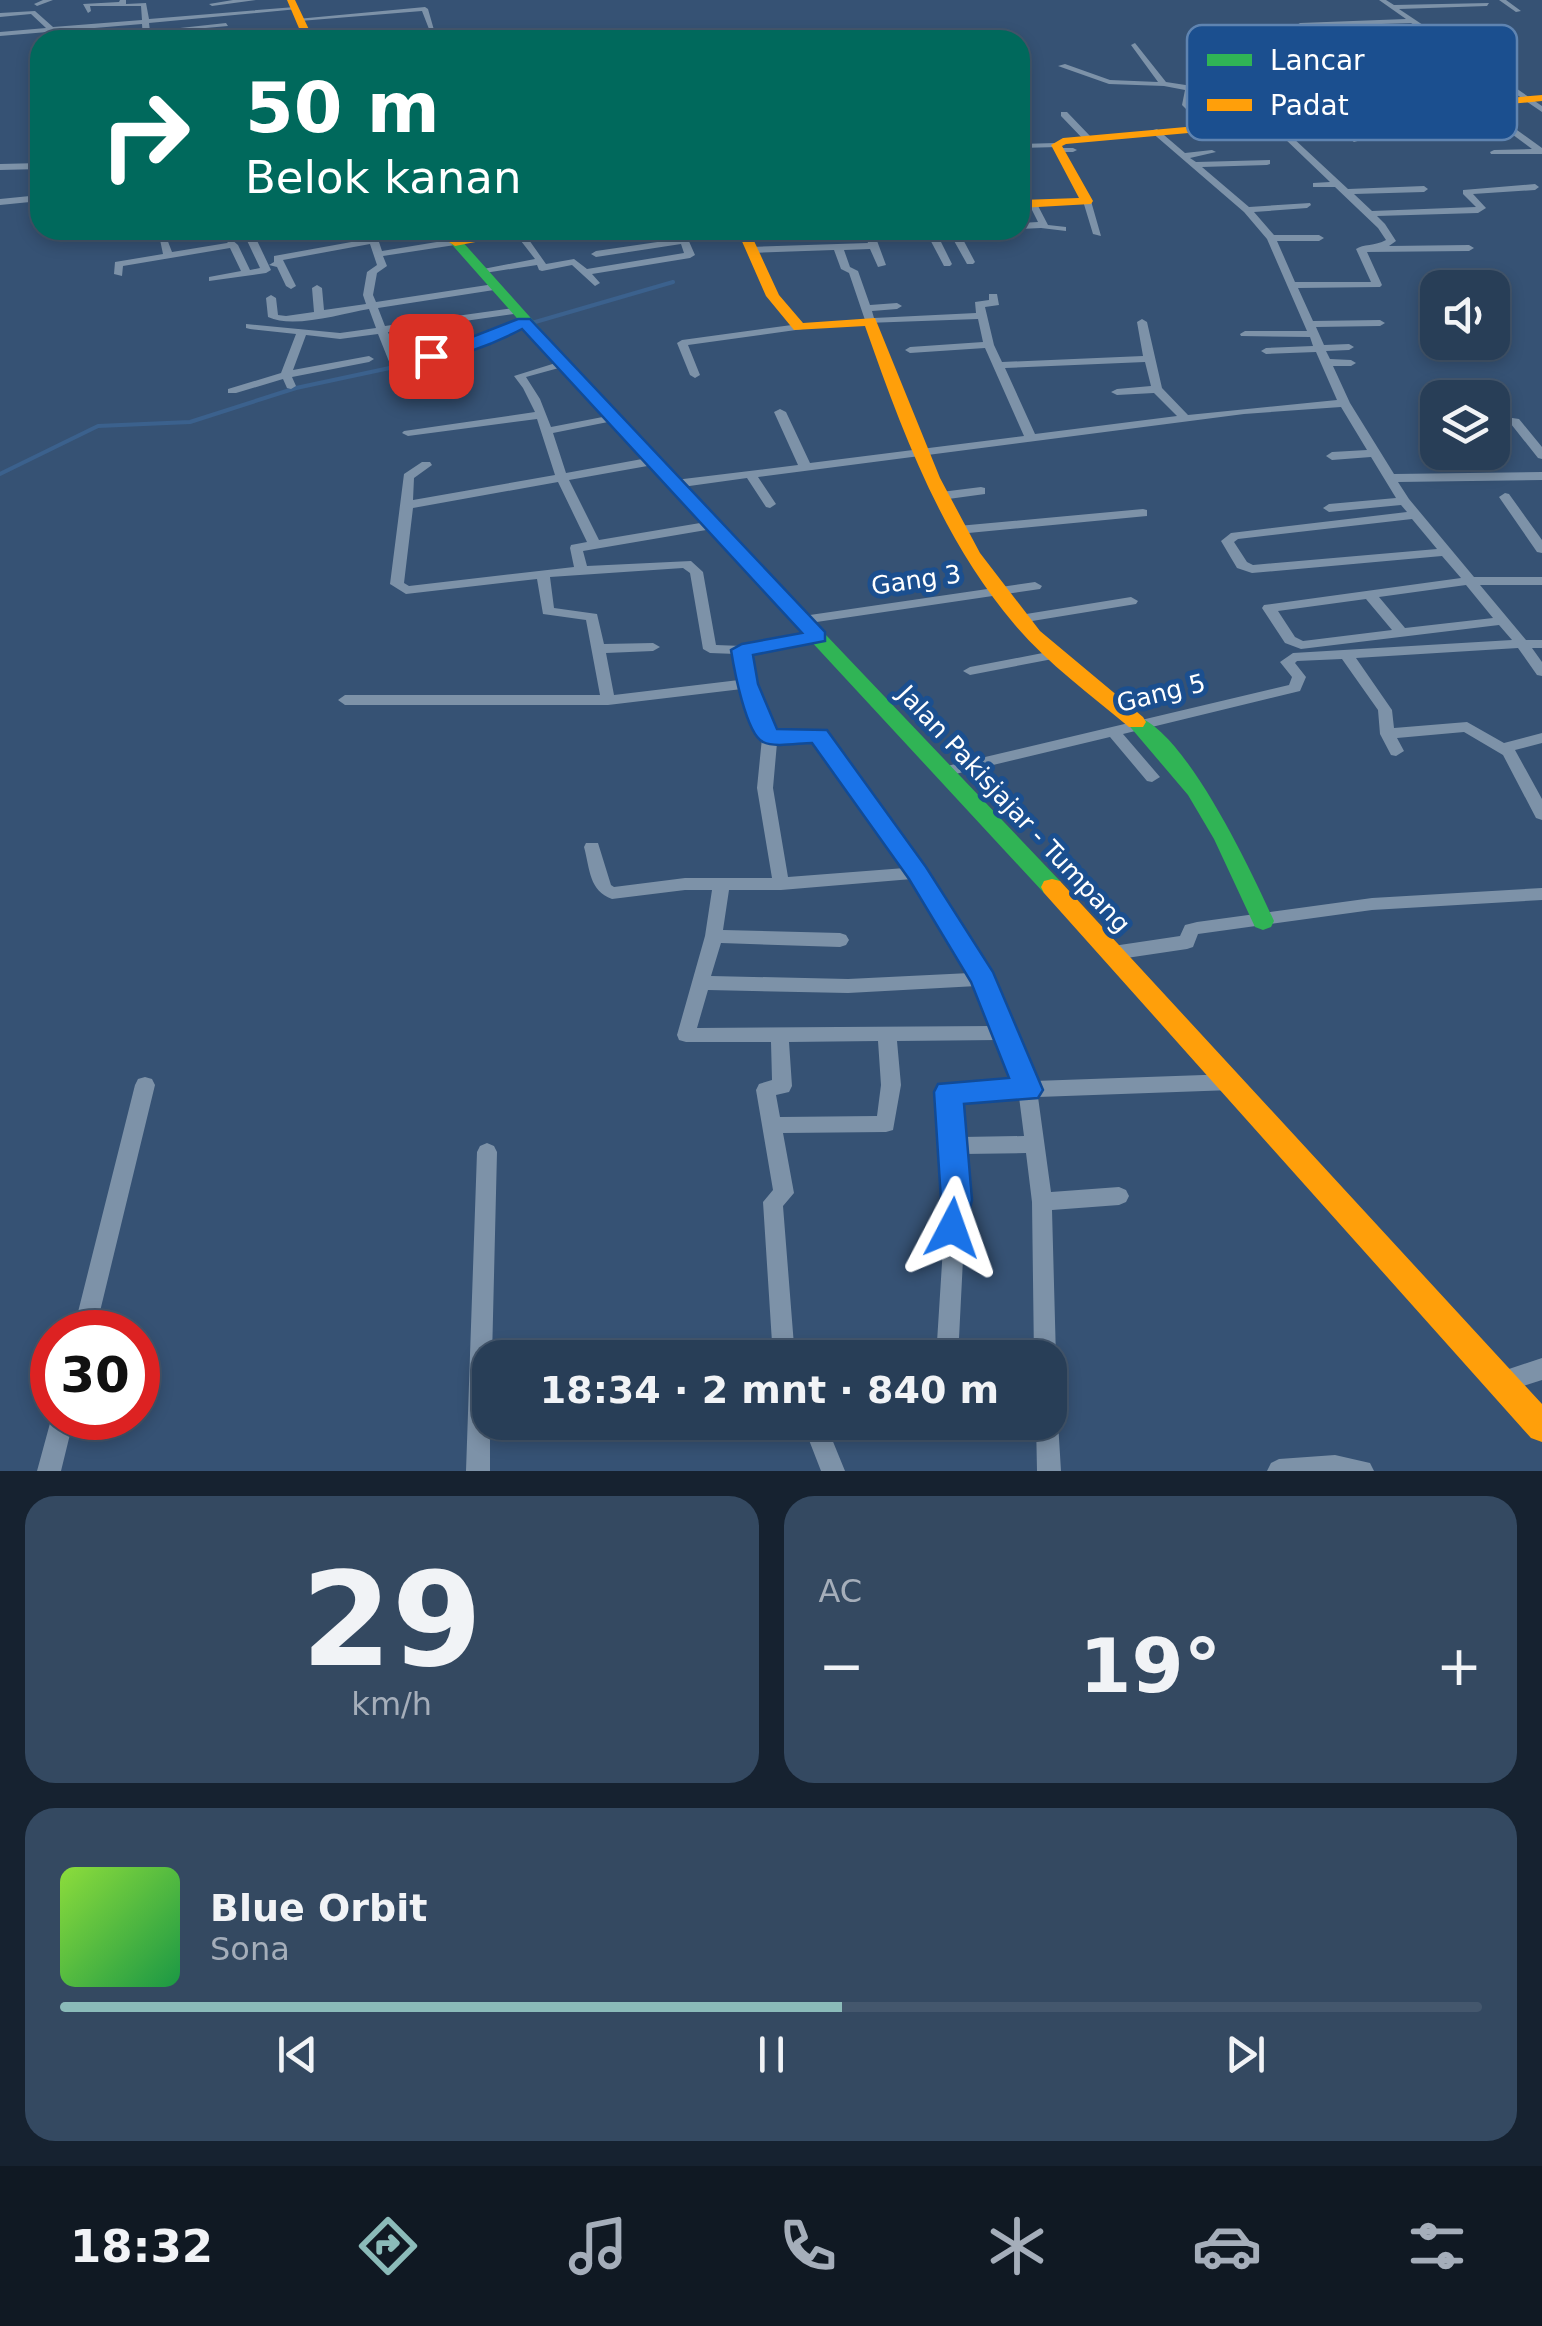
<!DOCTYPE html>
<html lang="id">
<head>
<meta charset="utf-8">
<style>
  :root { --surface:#283e57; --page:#344961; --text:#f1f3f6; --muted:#a5aeba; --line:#44576d; --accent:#8bbbb9 }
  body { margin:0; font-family:"DejaVu Sans",sans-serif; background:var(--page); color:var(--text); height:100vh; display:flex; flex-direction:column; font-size:38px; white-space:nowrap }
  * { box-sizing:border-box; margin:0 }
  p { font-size:32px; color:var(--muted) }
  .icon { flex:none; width:55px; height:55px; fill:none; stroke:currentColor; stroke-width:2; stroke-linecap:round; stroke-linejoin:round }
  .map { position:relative; height:1471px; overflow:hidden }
  .side { display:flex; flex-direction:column; gap:25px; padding:25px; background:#162230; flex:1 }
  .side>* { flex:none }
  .top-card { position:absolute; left:30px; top:30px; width:1000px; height:210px; border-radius:30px; box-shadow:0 5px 15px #0003,0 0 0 2px var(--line); background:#00695c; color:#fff; overflow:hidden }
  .fabs { position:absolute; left:1420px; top:270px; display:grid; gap:20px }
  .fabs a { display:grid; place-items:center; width:90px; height:90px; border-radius:20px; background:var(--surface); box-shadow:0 5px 15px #0003,0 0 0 2px var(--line); font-size:50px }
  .speed { position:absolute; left:30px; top:1310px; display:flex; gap:20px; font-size:50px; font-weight:700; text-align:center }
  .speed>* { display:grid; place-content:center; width:130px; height:130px; border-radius:50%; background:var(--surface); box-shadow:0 5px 15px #0003,0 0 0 2px var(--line); line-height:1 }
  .speed .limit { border:15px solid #d22; background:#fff; color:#111 }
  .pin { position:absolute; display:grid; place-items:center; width:85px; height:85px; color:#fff; margin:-42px; border-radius:20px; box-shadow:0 5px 15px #0006 }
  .me { position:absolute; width:110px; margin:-55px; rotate:4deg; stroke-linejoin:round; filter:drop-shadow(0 0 8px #0008) }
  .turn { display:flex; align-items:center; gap:35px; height:210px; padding:0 50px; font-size:45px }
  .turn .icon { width:130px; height:130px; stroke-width:2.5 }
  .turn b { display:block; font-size:70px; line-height:85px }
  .big { font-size:75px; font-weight:800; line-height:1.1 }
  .side .tile { flex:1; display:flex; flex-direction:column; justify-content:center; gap:15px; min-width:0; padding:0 35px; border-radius:30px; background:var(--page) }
  .side .dial { align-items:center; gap:0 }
  .dial b { font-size:130px; line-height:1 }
  .song { display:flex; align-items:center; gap:30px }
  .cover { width:120px; height:120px; border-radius:15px; background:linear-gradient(135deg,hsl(90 70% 55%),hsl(140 70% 35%)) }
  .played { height:10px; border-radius:5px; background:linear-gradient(90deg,var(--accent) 55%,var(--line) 55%) }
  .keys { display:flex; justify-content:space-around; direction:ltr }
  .heat { display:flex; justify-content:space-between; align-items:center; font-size:55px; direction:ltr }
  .side .tiles { flex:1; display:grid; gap:25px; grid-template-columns:1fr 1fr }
  .tile:last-child { grid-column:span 2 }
  .trip { position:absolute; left:472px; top:1340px; width:595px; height:100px; border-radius:30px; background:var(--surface); box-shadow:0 5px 15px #0003,0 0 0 2px var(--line); font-weight:800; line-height:100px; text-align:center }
  .tab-bar { display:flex; height:160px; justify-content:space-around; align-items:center; background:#101923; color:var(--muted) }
  .tab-bar .icon { width:70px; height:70px }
  .tab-bar .selected { color:var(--accent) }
  .tab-bar b { font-size:45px; color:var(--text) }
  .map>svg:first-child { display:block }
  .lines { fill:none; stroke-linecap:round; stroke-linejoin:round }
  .stream { stroke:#3b618d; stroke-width:4 }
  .street { fill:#7d92a8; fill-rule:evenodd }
  .fast { fill:#30b455; fill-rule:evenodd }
  .slow { fill:#ff9f0a; fill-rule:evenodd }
  .route { fill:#1a73e8; stroke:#114b97; stroke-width:2.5 }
  .labels { text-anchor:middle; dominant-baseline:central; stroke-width:10; stroke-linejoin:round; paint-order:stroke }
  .street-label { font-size:25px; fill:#fff; stroke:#1b4f8f }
  .key { fill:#1b4f8f; stroke:#5f84b1; stroke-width:2.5 }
  .key-label { font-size:28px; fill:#fff }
</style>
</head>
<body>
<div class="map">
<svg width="1542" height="1471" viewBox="0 0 1542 1471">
  <rect width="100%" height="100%" fill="#365274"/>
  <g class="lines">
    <path class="stream" d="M 472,348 L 518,327 L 673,282
      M 414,362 L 437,357
      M 0,474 L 98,426 L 190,422 L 296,388 L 399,366"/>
    <path class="street" d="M 43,0 L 53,0 L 37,6 L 34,4 Z
      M 120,0 L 126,0 L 126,4 L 146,3 L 149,19 L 295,7 L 298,9 L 149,23 L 151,40 L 143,40 L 142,24 L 0,36 L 0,32 L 46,28 L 31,14 L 0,17 L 0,13 L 35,11 L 53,27 L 142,20 L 141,6 L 90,6 L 91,11 L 88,13 L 83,4 L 119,2 Z
      M 233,0 L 256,0 L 212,6 L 209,4 Z
      M 1379,0 L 1386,0 L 1394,5 L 1489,3 L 1487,6 L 1399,9 L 1441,37 L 1485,37 L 1483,40 L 1446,41 L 1459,46 L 1460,50 L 1481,50 L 1496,58 L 1493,62 L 1479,54 L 1466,54 L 1542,106 L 1542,112 L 1451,50 L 1409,52 L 1542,148 L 1542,154 L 1491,154 L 1490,152 L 1494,150 L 1532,149 L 1451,89 L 1417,93 L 1420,89 L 1446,86 L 1426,71 L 1287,75 L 1340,111 L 1341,113 L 1337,115 L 1260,62 L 1264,60 L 1315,58 L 1329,69 L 1421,67 L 1399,52 L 1399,48 L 1445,46 L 1411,23 L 1323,26 L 1347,47 L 1377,46 L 1381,48 L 1345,51 L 1316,27 L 1297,25 L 1300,23 L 1406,19 ZM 1313,62 L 1321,69 L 1281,71 L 1272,64 Z
      M 1499,0 L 1506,0 L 1521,11 L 1516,12 Z
      M 425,7 L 428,9 L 434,30 L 429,29 L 422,11 L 300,21 L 297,19 Z
      M 226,23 L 228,26 L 183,30 L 180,28 Z
      M 305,28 L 307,31 L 225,40 L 200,40 Z
      M 1135,43 L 1166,82 L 1192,86 L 1190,105 L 1211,124 L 1211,128 L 1205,128 L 1182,105 L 1185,90 L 1164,86 L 1109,84 L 1058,66 L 1065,64 L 1110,80 L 1158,82 L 1131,45 Z
      M 1371,86 L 1371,90 L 1359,91 L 1384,109 L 1384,113 L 1378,113 L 1348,90 Z
      M 1418,106 L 1448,124 L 1444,126 L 1391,130 L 1390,128 L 1394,126 L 1436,122 L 1415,110 L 1414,108 Z
      M 1061,112 L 1067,112 L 1091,137 L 1091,141 L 1085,141 L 1061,116 Z
      M 1319,113 L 1325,113 L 1361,140 L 1354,142 L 1319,117 Z
      M 1268,119 L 1274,119 L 1287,132 L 1323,131 L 1324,133 L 1320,135 L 1292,137 L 1348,189 L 1424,186 L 1428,189 L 1424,192 L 1354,194 L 1372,211 L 1476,207 L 1463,194 L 1463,190 L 1535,184 L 1539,187 L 1535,190 L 1473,194 L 1486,208 L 1478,213 L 1377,216 L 1385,224 L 1396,241 L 1389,246 L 1469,245 L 1474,248 L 1469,251 L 1367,252 L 1382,285 L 1380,287 L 1298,288 L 1313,321 L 1380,320 L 1385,323 L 1380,326 L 1316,327 L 1324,345 L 1349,344 L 1354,347 L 1349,350 L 1326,351 L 1330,359 L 1351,360 L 1356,363 L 1351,366 L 1333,366 L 1350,403 L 1394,474 L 1542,472 L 1542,480 L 1398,482 L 1409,499 L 1474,577 L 1542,577 L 1542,585 L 1480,585 L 1526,640 L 1542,640 L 1542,648 L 1532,648 L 1542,662 L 1542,676 L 1537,675 L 1518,648 L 1356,658 L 1392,710 L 1394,728 L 1467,722 L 1504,743 L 1542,733 L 1542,743 L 1515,750 L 1542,799 L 1542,820 L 1536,818 L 1503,755 L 1464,732 L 1397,738 L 1404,751 L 1396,756 L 1391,755 L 1380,734 L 1378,710 L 1342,659 L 1297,661 L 1295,663 L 1306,677 L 1300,691 L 1123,734 L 1160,777 L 1152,782 L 1147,781 L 1110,737 L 947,776 L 939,771 L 947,766 L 1289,685 L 1292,677 L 1280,662 L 1293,653 L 1512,640 L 1499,625 L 1301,649 L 1285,643 L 1262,608 L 1264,605 L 1461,578 L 1442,556 L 1252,573 L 1237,568 L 1221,541 L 1231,533 L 1407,512 L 1401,505 L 1329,512 L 1323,508 L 1329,504 L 1396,498 L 1371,457 L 1332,460 L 1326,456 L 1332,452 L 1367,450 L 1341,407 L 1244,414 L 758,477 L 776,504 L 770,508 L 766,507 L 747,478 L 675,488 L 669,484 L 675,480 L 798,465 L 774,412 L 780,409 L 786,412 L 810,463 L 1024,436 L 985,348 L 910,353 L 905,350 L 910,347 L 983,342 L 978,319 L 866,323 L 849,273 L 841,269 L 834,250 L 751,253 L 746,250 L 751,247 L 868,243 L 863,230 L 873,230 L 886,265 L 878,267 L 870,249 L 844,250 L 850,267 L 858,271 L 870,305 L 897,303 L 902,306 L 897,309 L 872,311 L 874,318 L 976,313 L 975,302 L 989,300 L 989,294 L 997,294 L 999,305 L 985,307 L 994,345 L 1002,362 L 1143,356 L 1137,322 L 1142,319 L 1147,322 L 1162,388 L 1188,415 L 1337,400 L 1316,352 L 1266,354 L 1261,351 L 1266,348 L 1313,346 L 1310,337 L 1241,336 L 1240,334 L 1245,331 L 1307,331 L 1267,239 L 1244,212 L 1150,131 L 1157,129 L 1185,153 L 1212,150 L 1216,152 L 1190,158 L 1196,162 L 1270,160 L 1270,164 L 1267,165 L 1202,167 L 1249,207 L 1310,203 L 1311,205 L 1307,208 L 1254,212 L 1274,235 L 1319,235 L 1324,238 L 1319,241 L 1277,241 L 1295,282 L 1371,282 L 1356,249 C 1363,244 1375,246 1386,240 L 1378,228 L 1335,187 L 1313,187 L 1313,183 L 1330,182 L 1283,137 L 1253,138 L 1252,136 L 1256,134 L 1279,133 L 1268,123 ZM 1145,362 L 1151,386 L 1117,389 L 1111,392 L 1117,395 L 1154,393 L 1177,416 L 1035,434 L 1005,368 ZM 1412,519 L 1437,549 L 1253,565 L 1247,562 L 1234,542 L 1238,539 ZM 1466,585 L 1493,618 L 1405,628 L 1379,597 ZM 1366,599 L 1392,630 L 1303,641 L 1295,637 L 1278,611 Z
      M 1056,143 L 1060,145 L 1059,147 L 1020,148 L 1020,144 Z
      M 1058,148 L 1073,148 L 1077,150 L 1073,152 L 1055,152 L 1055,148 Z
      M 40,163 L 40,169 L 0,170 L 0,164 Z
      M 40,195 L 40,201 L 0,205 L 0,199 Z
      M 1087,198 L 1091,201 L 1101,236 L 1093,234 L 1083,201 Z
      M 1030,202 L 1036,202 L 1048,225 L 1066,227 L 1066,231 L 1041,228 L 1020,229 L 1020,223 L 1038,222 L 1029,204 Z
      M 186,230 L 206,230 L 167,239 L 172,252 L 227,243 L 231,239 L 238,245 L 250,270 L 260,268 L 242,230 L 252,230 L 271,270 L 266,273 L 209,281 L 209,277 L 241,271 L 230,248 L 123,266 L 122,276 L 114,274 L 115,262 L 163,254 L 159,235 Z
      M 365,230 L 375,230 L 382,251 L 455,239 L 460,242 L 455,245 L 383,256 L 387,266 L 377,273 L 373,295 L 376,302 L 494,284 L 499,287 L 494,290 L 378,308 L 385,326 L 514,308 L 519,311 L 514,314 L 388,332 L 399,360 L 464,345 L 520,320 L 529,322 L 471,349 L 395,367 L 390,364 L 378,334 L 340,339 L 306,335 L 293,370 L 369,356 L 374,359 L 369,362 L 292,377 L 296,386 L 291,389 L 287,388 L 283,379 L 236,393 L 228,393 L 228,389 L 281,373 L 296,334 L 250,329 L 246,328 L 246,324 L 340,333 L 376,328 L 369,309 C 340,314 293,329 268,317 L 266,298 L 271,295 L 276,298 L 278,315 L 286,316 L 314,312 L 312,288 L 317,285 L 322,288 L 324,310 L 366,304 L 363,295 L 367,272 L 377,265 L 370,244 L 283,260 L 296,286 L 291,289 L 286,286 L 277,267 L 269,265 L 274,262 L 274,256 L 368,239 Z
      M 516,230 L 522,230 L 546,264 L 574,259 L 587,269 L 684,253 L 681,244 L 596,257 L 591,254 L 596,251 L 678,239 L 674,230 L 684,230 L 695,255 L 690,258 L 592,274 L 600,283 L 595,286 L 572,265 L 542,271 L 539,270 L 537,265 L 478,274 L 478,270 L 535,259 L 514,232 Z
      M 903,230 L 917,230 L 912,233 Z
      M 925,230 L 935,230 L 952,264 L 950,266 L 944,266 Z
      M 948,230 L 958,230 L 975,262 L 973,264 L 967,264 Z
      M 799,324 L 804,327 L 803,329 L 688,345 L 700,375 L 695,378 L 690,375 L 677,343 L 682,340 Z
      M 562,361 L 566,362 L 566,366 L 526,377 L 540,399 L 551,427 L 613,415 L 619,418 L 613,421 L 553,433 L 566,473 L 653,457 L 659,461 L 653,465 L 569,480 L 599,540 L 712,521 L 718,525 L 712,529 L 583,551 L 587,566 L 691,561 L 703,572 L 716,645 L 742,646 L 817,632 L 822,633 L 824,636 L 822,639 L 749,653 L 754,684 L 775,733 L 824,733 L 923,869 L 989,974 L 1016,1033 L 1015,1035 L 1034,1081 L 1232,1074 L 1239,1076 L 1241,1082 L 1239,1088 L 1232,1090 L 1038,1097 L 1051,1192 L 1119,1187 L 1126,1190 L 1129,1196 L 1126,1202 L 1119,1205 L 1052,1210 L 1056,1358 L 1053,1366 L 1050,1367 L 1050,1358 L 1034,1358 L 1032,1202 L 1026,1153 L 963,1154 L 966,1200 L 958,1358 L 936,1358 L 946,1200 L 940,1092 L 943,1086 L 950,1084 L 1015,1082 L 999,1040 L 897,1041 L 901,1085 L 893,1130 L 886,1132 L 783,1133 L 794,1193 L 783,1206 L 795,1358 L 773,1358 L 763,1202 L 773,1190 L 756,1090 L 759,1084 L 772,1080 L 771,1042 L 686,1042 L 679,1040 L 677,1035 L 705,936 L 712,890 L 685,890 L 612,899 C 589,891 590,869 584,847 L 586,843 L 598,843 L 611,885 L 614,887 L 685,878 L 772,878 L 757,788 L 762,738 L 742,689 L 608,705 L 345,705 L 338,700 L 345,695 L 600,695 L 586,620 L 543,614 L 537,579 L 406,594 L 390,584 L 404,474 L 422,462 L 430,462 L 432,465 L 414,478 L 413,500 L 555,475 L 537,419 L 408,436 L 402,433 L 404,431 L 535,412 L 523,388 L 514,376 ZM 558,482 L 587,542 L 571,545 L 570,548 L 574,567 L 409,586 L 404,583 L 413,508 ZM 683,568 L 690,573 L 703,649 L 710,653 L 736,654 L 739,680 L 614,695 L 606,653 L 653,651 L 660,647 L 653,643 L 604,644 L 597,614 L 554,608 L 550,577 ZM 815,741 L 905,868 L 788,877 L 773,788 L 777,743 ZM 912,879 L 970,973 L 848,979 L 711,976 L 721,943 L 840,947 L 846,945 L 849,940 L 846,935 L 840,933 L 723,930 L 729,890 L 781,890 ZM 977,986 L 993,1026 L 697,1028 L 708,990 L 848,993 ZM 878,1041 L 881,1085 L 877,1116 L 780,1117 L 776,1095 L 789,1092 L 792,1086 L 789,1042 ZM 1019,1097 L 1024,1136 L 962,1137 L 960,1100 Z
      M 1492,415 L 1519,419 L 1542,447 L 1542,459 L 1538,458 L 1511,424 L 1492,421 Z
      M 981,487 L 985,488 L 985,494 L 941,500 L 935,496 L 941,492 Z
      M 1505,493 L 1509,494 L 1542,540 L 1542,553 L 1537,552 L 1499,497 Z
      M 1143,509 L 1147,510 L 1147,516 L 958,534 L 952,530 L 958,526 Z
      M 1035,582 L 1042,586 L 1040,589 L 803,624 L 796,620 L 803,616 Z
      M 1131,597 L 1138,601 L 1136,604 L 1020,623 L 1013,619 L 1020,615 Z
      M 1053,651 L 1060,655 L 1058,658 L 970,675 L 963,671 L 970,667 Z
      M 1542,888 L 1542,900 L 1372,910 L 1198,934 L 1193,947 L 1187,949 L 1113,960 L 1107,958 L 1104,953 L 1107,948 L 1113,946 L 1180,936 L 1185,925 L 1197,922 L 1372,898 Z
      M 145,1077 L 152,1079 L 155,1085 L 95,1332 L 73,1332 L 135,1085 L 138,1079 Z
      M 487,1143 L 494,1146 L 497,1152 L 492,1358 L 490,1358 L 490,1471 L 466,1471 L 477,1152 L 480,1146 Z
      M 1542,1358 L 1542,1380 L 1502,1393 L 1494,1390 L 1491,1382 L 1494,1374 Z
      M 1050,1412 L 1055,1414 L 1058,1422 L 1061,1471 L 1037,1471 L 1036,1422 L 1050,1422 Z
      M 52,1416 L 74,1418 L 61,1471 L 37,1471 Z
      M 802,1422 L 825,1422 L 845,1471 L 821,1471 Z
      M 1335,1455 L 1370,1463 L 1374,1471 L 1267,1471 L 1271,1463 L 1279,1459 Z"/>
    <path class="fast" d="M 439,230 L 452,230 L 632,431 L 1060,881 L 1063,887 L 1060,893 L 1044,893 L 622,437 Z
      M 1136,716 C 1186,731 1252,873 1274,921 L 1271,927 L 1263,930 L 1255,927 L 1214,839 L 1188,795 L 1126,722 Z"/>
    <path class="slow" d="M 287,0 L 295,0 L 314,40 L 304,40 Z
      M 1542,95 L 1542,101 L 1066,144 L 1062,146 L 1093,201 L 1091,204 L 1020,208 L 1020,200 L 1079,198 L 1051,145 L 1063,138 Z
      M 508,230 L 537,230 L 455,246 L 449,242 Z
      M 737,230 L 749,230 L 779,295 L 803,323 L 875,318 L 940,478 L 980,553 L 1040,631 L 1143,717 L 1146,722 L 1143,727 L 1129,727 C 1090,694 1048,664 1015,625 C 941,538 902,431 865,326 L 794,330 L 766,296 Z
      M 1052,879 L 1060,881 L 1542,1404 L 1542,1442 L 1531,1438 L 1044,893 L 1041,887 L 1044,881 Z"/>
  </g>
  <path class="route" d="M 518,319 L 530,319 L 825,632 L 825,641 L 753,655 L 758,684 L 777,729 L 827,730 L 926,867 L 993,972 L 1043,1090 L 1038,1098 L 964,1104 L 972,1200 L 963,1238 L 952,1243 L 941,1238 L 936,1228 L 941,1200 L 934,1092 L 938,1084 L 1009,1078 L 971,982 L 909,879 L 812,743 C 799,743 775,748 763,742 C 746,734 734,669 731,650 L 742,644 L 802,633 L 522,329 C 503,339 440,368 423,356 Z"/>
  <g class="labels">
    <g class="street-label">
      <text transform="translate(916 580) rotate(-8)">Gang 3</text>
      <text transform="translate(1161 693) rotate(-14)">Gang 5</text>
      <text transform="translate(1014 809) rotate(47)">Jalan Pakisjajar - Tumpang</text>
    </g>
  </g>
  <rect x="1187" y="25" width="330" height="115" rx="15" class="key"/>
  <rect x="1207" y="54" width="45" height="12" fill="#30b455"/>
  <rect x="1207" y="99" width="45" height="12" fill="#ff9f0a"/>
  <g class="key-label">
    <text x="1270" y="70">Lancar</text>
    <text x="1270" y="115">Padat</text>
  </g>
</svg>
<div class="fabs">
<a><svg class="icon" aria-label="sound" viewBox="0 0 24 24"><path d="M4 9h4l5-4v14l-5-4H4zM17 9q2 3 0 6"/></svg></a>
<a><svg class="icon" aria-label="layers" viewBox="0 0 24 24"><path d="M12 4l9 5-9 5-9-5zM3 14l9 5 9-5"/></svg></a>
</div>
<div class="speed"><div class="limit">30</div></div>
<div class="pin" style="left:431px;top:356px;background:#d93025"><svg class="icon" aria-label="arrive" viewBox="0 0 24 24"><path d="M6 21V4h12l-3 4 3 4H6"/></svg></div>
<svg class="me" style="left:952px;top:1228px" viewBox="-20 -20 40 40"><path d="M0-17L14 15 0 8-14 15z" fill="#1a73e8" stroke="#fff" stroke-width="4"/></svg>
<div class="trip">18:34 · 2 mnt · 840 m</div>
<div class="top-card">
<div class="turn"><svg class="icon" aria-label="right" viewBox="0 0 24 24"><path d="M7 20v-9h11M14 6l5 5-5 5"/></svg><div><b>50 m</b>Belok kanan</div></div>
</div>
</div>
<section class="side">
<div class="tiles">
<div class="tile dial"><b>29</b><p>km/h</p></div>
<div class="tile"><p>AC</p>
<div class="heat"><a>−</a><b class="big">19°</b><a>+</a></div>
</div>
<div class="tile">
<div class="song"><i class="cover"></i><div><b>Blue Orbit</b><p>Sona</p></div></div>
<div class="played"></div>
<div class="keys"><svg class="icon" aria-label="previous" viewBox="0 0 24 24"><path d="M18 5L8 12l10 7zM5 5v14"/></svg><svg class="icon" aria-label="pause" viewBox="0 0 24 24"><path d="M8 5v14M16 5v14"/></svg><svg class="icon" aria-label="next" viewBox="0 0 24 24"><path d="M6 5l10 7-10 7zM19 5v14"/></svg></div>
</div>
</div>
</section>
<nav class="tab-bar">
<b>18:32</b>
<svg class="icon selected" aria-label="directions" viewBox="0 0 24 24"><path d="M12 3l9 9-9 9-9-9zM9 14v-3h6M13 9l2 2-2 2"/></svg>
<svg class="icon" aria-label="music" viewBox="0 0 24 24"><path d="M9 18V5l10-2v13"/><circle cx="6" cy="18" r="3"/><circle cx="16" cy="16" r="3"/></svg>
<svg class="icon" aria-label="phone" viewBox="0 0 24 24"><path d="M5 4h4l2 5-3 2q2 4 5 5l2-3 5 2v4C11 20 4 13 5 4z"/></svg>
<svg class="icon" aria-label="climate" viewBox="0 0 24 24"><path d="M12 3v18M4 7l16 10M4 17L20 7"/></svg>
<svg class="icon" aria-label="car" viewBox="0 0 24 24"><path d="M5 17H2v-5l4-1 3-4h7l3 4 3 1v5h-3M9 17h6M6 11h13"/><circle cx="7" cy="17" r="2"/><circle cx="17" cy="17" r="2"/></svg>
<svg class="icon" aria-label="filters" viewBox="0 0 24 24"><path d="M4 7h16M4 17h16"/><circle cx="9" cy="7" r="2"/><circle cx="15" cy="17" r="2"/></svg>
</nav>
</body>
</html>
